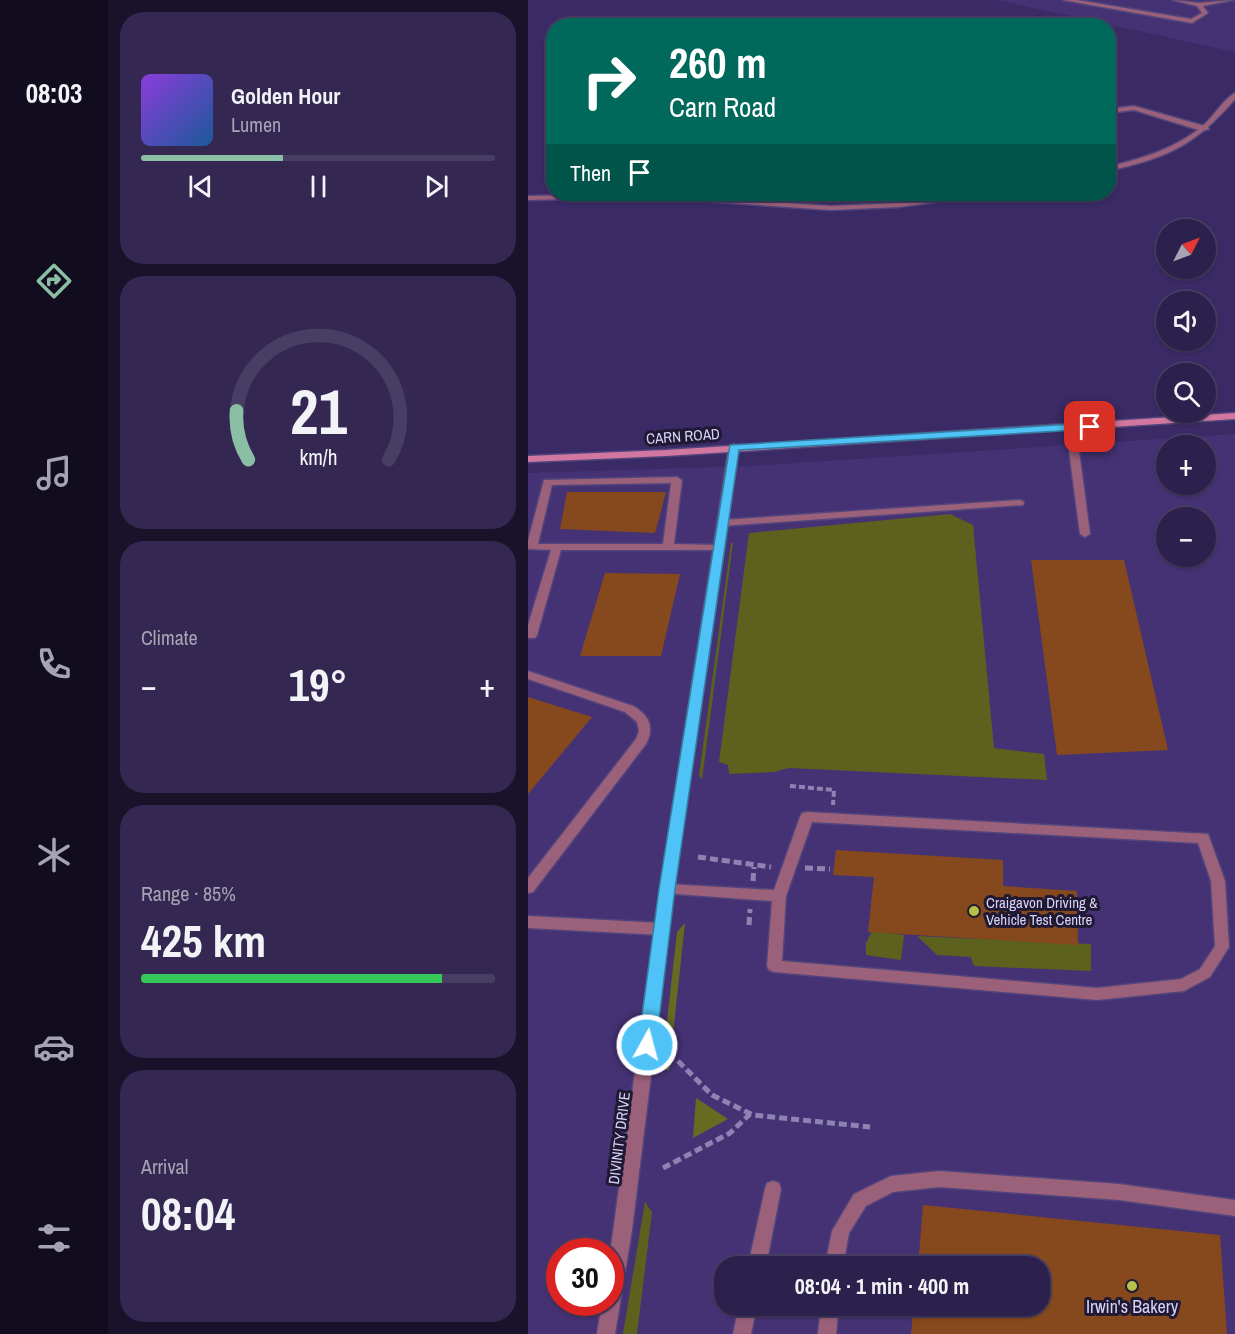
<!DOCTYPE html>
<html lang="en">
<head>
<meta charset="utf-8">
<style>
  :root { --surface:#2c204c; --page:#342853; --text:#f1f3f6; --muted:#a6a3b5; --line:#483e64; --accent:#8abfa5 }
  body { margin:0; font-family:"Archivo Narrow",sans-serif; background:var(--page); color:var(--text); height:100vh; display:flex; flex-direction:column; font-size:22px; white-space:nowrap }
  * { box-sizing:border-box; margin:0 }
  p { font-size:20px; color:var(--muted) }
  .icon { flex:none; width:33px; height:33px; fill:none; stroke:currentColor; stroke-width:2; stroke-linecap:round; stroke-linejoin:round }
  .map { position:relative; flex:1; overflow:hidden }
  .sheet { display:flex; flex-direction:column; gap:12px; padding:12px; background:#18122a; width:420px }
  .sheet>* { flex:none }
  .banner { position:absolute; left:18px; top:18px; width:570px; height:183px; border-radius:24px; box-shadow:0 2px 4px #0004,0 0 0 2px var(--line); background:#00695c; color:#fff; overflow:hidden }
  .needle { width:39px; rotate:48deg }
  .fabs { position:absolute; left:628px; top:219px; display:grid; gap:12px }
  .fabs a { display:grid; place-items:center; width:60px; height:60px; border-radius:50%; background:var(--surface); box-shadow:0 2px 4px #0004,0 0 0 2px var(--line); font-size:30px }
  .speed { position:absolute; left:18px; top:1238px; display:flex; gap:12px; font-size:30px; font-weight:700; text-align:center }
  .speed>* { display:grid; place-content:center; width:78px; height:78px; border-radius:50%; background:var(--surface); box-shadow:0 2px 4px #0004,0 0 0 2px var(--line); line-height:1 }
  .speed .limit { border:9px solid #d22; background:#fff; color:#111 }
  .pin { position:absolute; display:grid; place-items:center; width:51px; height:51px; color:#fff; margin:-26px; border-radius:12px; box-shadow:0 3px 9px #0006 }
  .me { position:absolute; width:66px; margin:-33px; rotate:7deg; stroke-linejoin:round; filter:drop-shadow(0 0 4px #0008) }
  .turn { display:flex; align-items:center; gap:21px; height:126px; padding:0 24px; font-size:27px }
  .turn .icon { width:78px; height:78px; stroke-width:2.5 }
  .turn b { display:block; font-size:42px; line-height:51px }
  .then { display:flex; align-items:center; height:57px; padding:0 24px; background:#0003; gap:12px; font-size:22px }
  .big { font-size:45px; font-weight:700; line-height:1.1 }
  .sheet .card { flex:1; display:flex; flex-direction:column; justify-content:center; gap:9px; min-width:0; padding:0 21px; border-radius:24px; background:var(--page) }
  .sheet .dial { align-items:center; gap:0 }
  .dial svg { height:156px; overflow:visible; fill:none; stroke:var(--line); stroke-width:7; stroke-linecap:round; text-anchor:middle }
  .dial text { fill:var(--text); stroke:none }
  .song { display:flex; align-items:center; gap:18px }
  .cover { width:72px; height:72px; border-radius:9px; background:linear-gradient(135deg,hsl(270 70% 55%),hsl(210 70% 35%)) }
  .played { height:6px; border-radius:3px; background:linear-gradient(90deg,var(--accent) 40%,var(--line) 40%) }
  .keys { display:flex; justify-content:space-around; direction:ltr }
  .heat { display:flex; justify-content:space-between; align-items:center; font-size:33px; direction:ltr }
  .charge { height:9px; border-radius:4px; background:linear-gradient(90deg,#34c759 85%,var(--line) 0) }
  .trip { position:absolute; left:186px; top:1256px; width:336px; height:60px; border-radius:24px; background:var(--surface); box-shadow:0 2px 4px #0004,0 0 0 2px var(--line); font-weight:700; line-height:60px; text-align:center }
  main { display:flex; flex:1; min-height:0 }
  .tab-bar { display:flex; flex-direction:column; width:108px; justify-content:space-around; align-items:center; background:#120d1e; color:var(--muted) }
  .tab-bar .icon { width:42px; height:42px }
  .tab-bar .active { color:var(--accent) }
  .tab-bar b { font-size:27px; color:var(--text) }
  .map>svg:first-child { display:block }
  .built { fill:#453275; fill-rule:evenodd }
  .green { fill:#5c611d }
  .forest { fill:#666b21 }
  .building { fill:#86491d }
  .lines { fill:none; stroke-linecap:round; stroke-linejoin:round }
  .lane-casing { stroke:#53457c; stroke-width:3 }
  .street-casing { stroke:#53457c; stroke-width:3 }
  .secondary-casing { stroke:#53457c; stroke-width:3 }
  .path-far1 { stroke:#8d83b2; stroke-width:4; stroke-dasharray:6 3; stroke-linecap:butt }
  .path { stroke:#8d83b2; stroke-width:5; stroke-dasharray:8 4; stroke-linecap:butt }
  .lane { fill:#9b617a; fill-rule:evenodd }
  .street { fill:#9b617a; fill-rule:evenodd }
  .secondary { fill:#d2779f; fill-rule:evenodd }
  .route { fill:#4fc3f7; stroke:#337fa1; stroke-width:1.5 }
  .poi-dot { fill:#b8c147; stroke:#1f1934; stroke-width:2 }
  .labels { text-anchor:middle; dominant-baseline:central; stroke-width:6; stroke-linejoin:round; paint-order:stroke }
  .street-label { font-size:15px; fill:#d8d2f7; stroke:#1f1934 }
  .poi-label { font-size:15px; fill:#d8d2f7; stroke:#1f1934; text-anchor:start }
  .near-poi-label { font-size:18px; fill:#d8d2f7; stroke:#1f1934 }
</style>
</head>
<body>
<main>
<nav class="tab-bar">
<b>08:03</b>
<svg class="icon active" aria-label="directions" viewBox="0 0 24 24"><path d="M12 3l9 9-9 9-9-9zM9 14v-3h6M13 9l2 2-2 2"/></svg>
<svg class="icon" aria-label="music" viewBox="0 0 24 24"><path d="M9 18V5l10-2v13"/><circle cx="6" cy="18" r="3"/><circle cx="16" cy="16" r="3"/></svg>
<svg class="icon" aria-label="phone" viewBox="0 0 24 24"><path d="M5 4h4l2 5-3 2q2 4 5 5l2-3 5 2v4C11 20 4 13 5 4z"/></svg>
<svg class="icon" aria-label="climate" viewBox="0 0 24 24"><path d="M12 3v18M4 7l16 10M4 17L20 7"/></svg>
<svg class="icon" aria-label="car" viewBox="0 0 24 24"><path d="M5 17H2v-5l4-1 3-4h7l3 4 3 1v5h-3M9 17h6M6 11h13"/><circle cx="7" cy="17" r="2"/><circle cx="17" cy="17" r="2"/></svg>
<svg class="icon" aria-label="filters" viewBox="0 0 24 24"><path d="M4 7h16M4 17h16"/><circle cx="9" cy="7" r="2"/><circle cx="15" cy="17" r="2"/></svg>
</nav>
<section class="sheet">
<div class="card">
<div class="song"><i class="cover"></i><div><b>Golden Hour</b><p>Lumen</p></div></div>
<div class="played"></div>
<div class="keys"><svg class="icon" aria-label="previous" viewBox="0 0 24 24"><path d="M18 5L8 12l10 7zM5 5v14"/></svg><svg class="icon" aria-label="pause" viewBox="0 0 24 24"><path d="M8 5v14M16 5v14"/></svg><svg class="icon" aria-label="next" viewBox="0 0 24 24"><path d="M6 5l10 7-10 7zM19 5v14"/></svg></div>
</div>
<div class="card dial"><svg viewBox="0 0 100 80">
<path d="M14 69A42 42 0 1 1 86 69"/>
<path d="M14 69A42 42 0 0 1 8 44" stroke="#8abfa5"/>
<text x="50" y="56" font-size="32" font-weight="700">21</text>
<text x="50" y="72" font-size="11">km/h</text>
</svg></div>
<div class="card"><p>Climate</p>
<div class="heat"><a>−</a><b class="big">19°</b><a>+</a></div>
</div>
<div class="card"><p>Range · 85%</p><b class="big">425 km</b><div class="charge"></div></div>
<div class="card"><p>Arrival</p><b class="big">08:04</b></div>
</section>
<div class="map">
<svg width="707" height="1334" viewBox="0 0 707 1334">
  <rect width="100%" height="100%" fill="#3a2a65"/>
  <path class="built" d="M 469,0 L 707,0 L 707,52 Z
    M 707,434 L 707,1334 L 0,1334 L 0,473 L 224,466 ZM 639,446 L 678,446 L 678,484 L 639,484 ZM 639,518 L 678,518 L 678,556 L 639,556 ZM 32,1251 L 82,1251 L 82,1302 L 32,1302 ZM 196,1266 L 512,1266 L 512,1305 L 196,1305 Z"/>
  <path class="green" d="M 422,514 L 445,525 L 466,748 L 516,754 L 519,780 L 261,768 L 246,772 L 201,774 L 200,765 L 191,762 L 221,533 Z
    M 203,543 L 205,543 L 174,780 L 171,775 Z
    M 344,931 L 376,935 L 373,960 L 338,955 L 338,943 Z
    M 389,936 L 563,944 L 563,971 L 446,966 L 443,957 L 409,955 Z
    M 117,1202 L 124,1212 L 109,1334 L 95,1334 Z"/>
  <path class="forest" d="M 157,923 L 141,1071 L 134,1066 L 149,932 Z
    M 168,1098 L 200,1119 L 165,1138 Z"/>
  <path class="building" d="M 39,492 L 138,492 L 127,533 L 32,529 Z
    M 503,560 L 596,560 L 640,750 L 529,755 Z
    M 77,573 L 152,574 L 133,656 L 52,656 Z
    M 0,697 L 64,717 L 0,794 Z
    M 308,850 L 475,860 L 475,886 L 549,891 L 550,945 L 340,932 L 346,877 L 305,875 Z
    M 395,1205 L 692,1235 L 699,1334 L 383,1334 L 386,1305 L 512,1305 L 512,1266 L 390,1266 Z"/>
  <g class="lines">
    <g class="lane-casing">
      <path id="lane" d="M 535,0 L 549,0 L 663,19 L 674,13 L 669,6 L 645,0 L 671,3 L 705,0 L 675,6 L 680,13 L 664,23 Z
        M 606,106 L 680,127 L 681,129 L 674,131 L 606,110 L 580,113 L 580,109 Z
        M 543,425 L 548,428 L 562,534 L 557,537 L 552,534 L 538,428 Z
        M 149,477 L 154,480 L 146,544 L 192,545 L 196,546 L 197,548 L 196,550 L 33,550 L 9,635 L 7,638 L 0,638 L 0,625 L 23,550 L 0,549 L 0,541 L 16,480 ZM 143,483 L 135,544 L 10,544 L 24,485 Z
        M 491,500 L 495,501 L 496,503 L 495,505 L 194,526 L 189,523 L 194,520 Z
        M 0,671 L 105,706 C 121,715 127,727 118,744 L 5,892 L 0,893 L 0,878 L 108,739 L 111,731 L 109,722 L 97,712 L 0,679 Z
        M 279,812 L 680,834 L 697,881 L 701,947 L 682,977 L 656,991 L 569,1000 L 246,972 L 241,970 L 239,966 L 244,901 L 134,893 L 132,889 L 134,885 L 139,884 L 246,890 L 272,817 L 274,813 ZM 284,822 L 670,843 L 683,881 L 687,946 L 672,969 L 653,979 L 569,988 L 254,961 L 258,896 Z
        M 0,916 L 134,923 L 139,925 L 141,929 L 139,933 L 134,935 L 0,928 Z
        M 411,1171 L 591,1184 L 707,1200 L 707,1216 L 591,1200 L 411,1187 L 365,1192 L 338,1206 L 321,1233 L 315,1266 L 297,1266 L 304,1231 L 326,1194 L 363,1176 Z
        M 245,1181 L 251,1183 L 253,1189 L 238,1266 L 220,1266 L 237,1189 L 239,1183 Z
        M 211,1305 L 229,1305 L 223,1334 L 205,1334 Z
        M 293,1305 L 311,1305 L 308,1334 L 290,1334 Z"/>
    </g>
    <g class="street-casing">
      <path id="street" d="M 707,93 L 707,99 C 668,145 639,158 580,171 L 580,167 C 616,158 650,148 678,123 C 687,114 696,99 707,93 Z
        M 129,194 L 303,206 L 370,203 L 440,194 L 458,194 L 454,196 L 370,207 L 303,210 L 117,197 L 0,200 L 0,196 Z
        M 206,444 L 211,447 L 146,889 L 104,1230 L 87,1334 L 69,1334 L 74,1302 L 82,1302 L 82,1254 L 132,889 L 201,447 Z"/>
    </g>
    <g class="secondary-casing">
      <path id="secondary" d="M 707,413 L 707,419 L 138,456 L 0,462 L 0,456 L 138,450 Z"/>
    </g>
    <path class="path-far1" d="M 262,786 L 306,790 L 305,805"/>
    <path class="path" d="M 170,857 L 243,867
      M 277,868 L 302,869
      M 225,881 L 226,867
      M 221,925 L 222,909
      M 150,1061 L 184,1095 L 225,1115 L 342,1127
      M 135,1168 L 202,1133 L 222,1114"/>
    <use href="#lane" class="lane"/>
    <use href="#street" class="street"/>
    <use href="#secondary" class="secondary"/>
  </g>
  <path class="route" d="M 562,423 L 567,427 L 566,429 L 211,450 L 147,889 L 128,1045 L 125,1050 L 119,1052 L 113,1050 L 110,1045 L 131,889 L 202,445 Z"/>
  <g class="poi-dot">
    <circle cx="446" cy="911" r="6"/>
    <circle cx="604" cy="1286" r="6"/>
  </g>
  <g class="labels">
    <g class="street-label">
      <text transform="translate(155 436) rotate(-4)">CARN ROAD</text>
      <text transform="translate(91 1138) rotate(-83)">DIVINITY DRIVE</text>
    </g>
    <g class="poi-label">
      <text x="458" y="902">Craigavon Driving &amp;<tspan x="458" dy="17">Vehicle Test Centre</tspan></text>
    </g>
    <g class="near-poi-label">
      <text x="604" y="1306">Irwin's Bakery</text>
    </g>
  </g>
</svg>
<div class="fabs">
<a><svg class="needle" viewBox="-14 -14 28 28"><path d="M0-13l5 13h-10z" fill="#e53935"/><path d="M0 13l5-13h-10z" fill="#a6a3b5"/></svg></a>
<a><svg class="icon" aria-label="sound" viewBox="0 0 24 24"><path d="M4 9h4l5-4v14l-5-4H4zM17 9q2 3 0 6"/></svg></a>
<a><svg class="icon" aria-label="search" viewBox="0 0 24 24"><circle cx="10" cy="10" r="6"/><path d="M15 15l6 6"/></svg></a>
<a>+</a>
<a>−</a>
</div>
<div class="speed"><div class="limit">30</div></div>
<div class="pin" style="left:562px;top:427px;background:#d93025"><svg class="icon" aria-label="arrive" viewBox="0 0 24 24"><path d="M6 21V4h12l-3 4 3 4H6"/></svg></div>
<svg class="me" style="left:119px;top:1045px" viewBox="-20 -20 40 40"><circle r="17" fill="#4fc3f7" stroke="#fff" stroke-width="3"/><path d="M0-11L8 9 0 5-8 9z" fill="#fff"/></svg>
<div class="trip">08:04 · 1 min · 400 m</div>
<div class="banner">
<div class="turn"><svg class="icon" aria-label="right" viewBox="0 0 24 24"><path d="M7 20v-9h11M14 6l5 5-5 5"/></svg><div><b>260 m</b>Carn Road</div></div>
<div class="then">Then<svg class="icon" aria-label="arrive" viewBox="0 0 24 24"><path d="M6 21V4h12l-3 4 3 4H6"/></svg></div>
</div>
</div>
</main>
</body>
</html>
